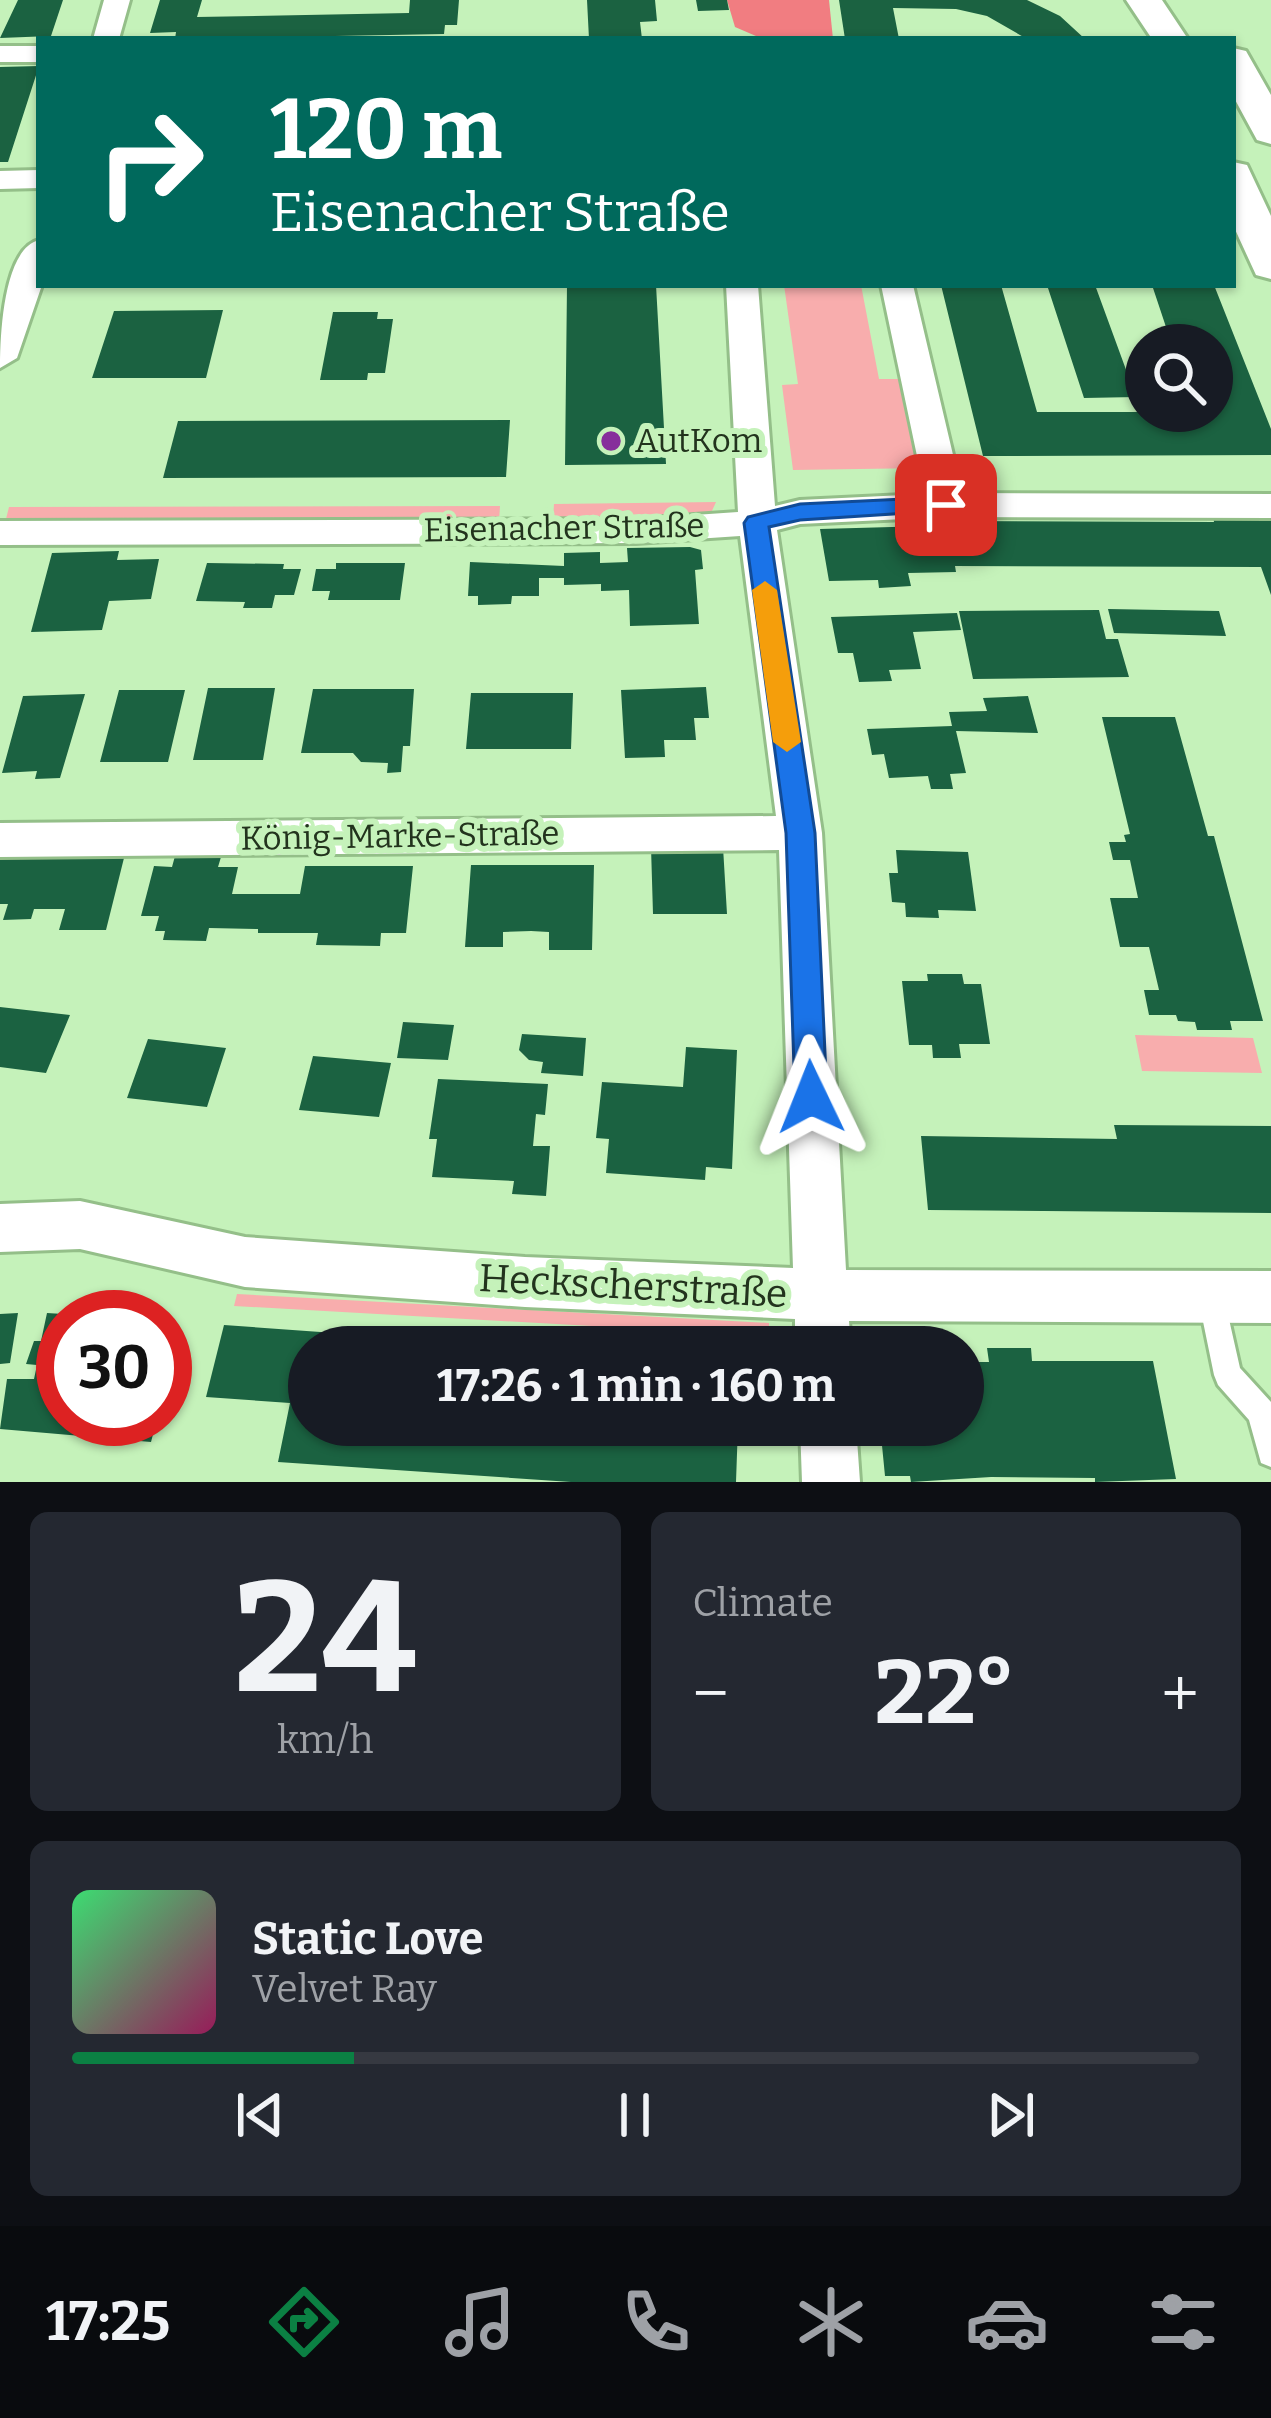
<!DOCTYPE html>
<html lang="en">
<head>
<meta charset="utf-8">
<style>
  :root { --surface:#171b24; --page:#242831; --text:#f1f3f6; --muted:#9ea1a6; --line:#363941; --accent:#0b8043 }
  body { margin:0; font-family:Bitter,serif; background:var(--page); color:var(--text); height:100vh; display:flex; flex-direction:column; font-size:45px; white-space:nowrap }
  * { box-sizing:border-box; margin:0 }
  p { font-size:39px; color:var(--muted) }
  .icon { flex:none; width:66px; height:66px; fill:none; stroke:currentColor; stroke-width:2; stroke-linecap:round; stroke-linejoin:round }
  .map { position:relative; height:1482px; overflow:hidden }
  .sheet { display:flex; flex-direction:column; gap:30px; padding:30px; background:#0d0f14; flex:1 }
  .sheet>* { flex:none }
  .hud { position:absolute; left:36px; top:36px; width:1200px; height:252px; border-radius:0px; box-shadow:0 3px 9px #0004; background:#00695c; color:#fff; overflow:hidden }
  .fabs { position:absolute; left:1125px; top:324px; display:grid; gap:24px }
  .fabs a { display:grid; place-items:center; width:108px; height:108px; border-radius:50%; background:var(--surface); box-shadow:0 3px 9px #0004; font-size:60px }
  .speed { position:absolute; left:36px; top:1290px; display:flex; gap:24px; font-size:60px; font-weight:700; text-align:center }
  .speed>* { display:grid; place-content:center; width:156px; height:156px; border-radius:50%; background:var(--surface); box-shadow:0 3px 9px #0004; line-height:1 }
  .speed .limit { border:18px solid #d22; background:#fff; color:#111 }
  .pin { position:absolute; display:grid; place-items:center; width:102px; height:102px; color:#fff; margin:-51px; border-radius:24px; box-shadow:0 6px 18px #0006 }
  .me { position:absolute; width:132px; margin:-66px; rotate:358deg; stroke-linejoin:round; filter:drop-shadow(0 0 9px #0008) }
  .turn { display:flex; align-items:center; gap:42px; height:252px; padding:0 36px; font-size:54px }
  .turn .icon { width:156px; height:156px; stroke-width:2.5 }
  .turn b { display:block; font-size:84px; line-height:102px }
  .big { font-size:90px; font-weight:700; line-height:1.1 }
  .sheet .tile { flex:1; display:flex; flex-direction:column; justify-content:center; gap:18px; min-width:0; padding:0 42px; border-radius:18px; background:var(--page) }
  .sheet .dial { align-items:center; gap:0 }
  .dial b { font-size:156px; line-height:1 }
  .song { display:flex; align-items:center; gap:36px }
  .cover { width:144px; height:144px; border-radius:18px; background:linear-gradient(135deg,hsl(140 70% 55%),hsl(330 70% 35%)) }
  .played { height:12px; border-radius:6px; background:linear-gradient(90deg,var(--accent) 25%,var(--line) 25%) }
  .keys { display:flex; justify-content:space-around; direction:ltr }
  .heat { display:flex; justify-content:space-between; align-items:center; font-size:66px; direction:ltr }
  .sheet .tiles { flex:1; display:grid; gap:30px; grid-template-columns:1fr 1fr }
  .tile:last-child { grid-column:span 2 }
  .trip { position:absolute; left:288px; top:1326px; width:696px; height:120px; border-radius:60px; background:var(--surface); box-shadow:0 3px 9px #0004; font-weight:700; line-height:120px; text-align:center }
  .tab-bar { display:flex; height:192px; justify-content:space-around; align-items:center; background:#090b0e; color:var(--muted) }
  .tab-bar .icon { width:84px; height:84px }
  .tab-bar .current { color:var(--accent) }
  .tab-bar b { font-size:54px; color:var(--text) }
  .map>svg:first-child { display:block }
  .green { fill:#f8adad }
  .forest { fill:#f17d81 }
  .building { fill:#1b6241 }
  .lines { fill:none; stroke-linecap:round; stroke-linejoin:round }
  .service-casing { stroke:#94bf89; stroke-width:6 }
  .minor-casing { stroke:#94bf89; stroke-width:6 }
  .secondary-casing { stroke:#94bf89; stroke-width:6 }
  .service { fill:#fff; fill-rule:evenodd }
  .minor { fill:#fff; fill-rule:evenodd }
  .secondary { fill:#fff; fill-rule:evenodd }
  .route { fill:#1a73e8; stroke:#114b97; stroke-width:3 }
  .slow { fill:#f59e0b }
  .poi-dot { fill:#862f9b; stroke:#c5f2ba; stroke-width:4.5 }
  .labels { text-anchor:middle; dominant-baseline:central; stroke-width:12; stroke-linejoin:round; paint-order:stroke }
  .poi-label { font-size:33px; fill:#22331d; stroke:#c5f2ba; text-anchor:start }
  .street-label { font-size:33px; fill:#22331d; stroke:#c5f2ba }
  .near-street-label { font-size:39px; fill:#22331d; stroke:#c5f2ba }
</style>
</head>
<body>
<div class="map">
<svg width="1271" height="1482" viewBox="0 0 1271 1482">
  <rect width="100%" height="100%" fill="#c5f2ba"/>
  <path class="green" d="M 784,285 L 861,285 L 879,379 L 906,379 L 925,468 L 793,470 L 782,385 L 798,384 Z
    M 716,502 L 711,513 L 553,520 L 554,504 Z
    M 500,506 L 499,521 L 6,519 L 9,507 Z
    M 1135,1035 L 1253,1038 L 1262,1073 L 1142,1071 Z
    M 237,1294 L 769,1323 L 769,1336 L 234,1306 Z"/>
  <path class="forest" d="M 727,0 L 829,0 L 833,39 L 763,39 L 735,27 Z"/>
  <path class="building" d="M 18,0 L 63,0 L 51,36 L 0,38 Z
    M 160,0 L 202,0 L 197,17 L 409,13 L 410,0 L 459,0 L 457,25 L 445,25 L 444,34 L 175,39 L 176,32 L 150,33 Z
    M 587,0 L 655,0 L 657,21 L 640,22 L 642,39 L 589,39 Z
    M 696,0 L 727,0 L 729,10 L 698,11 Z
    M 839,0 L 1027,0 L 1060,16 L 1085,39 L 1027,39 L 987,16 L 956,9 L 893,8 L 899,39 L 845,39 Z
    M 39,66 L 8,162 L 0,162 L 0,67 Z
    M 567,285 L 656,285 L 666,464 L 565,465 Z
    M 941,285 L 1001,285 L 1037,412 L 1133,412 L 1212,411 L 1212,345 L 1172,345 L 1152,285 L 1214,285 L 1271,429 L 1271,455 L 983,456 Z
    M 1047,285 L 1095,285 L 1136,397 L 1084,398 Z
    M 223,310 L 206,378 L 92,378 L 114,311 Z
    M 333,312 L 378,312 L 377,319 L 393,319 L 385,373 L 368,373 L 367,380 L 320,380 Z
    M 510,420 L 506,477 L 163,478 L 178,421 Z
    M 1213,517 L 1271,518 L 1271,595 L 1261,567 L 955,566 L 956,572 L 908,573 L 911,586 L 879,588 L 878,580 L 829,581 L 820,529 L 928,526 L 929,530 L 947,529 L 945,521 L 1214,522 Z
    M 690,547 L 701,550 L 703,569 L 695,570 L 699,624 L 630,626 L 629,590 L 601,591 L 601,584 L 564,585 L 564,578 L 539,578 L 539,596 L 512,596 L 511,604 L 478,605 L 478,596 L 468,596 L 470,562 L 564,566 L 564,553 L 600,552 L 600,563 L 628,562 L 627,548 Z
    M 119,551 L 117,560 L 159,559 L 151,599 L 109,601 L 102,630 L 31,632 L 52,553 Z
    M 207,563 L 284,564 L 283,569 L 301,569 L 294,595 L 275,595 L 272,608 L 243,608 L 245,602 L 196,601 Z
    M 336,563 L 405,563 L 400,600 L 328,600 L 330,591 L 312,591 L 316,569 L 336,569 Z
    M 1108,609 L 1219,611 L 1226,636 L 1114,633 Z
    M 1099,610 L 1106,639 L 1118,639 L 1129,677 L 973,679 L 959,611 Z
    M 957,613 L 961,630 L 913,632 L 921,669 L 889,670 L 892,681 L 859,682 L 853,653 L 838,653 L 831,617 Z
    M 706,687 L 709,718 L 694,718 L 696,740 L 664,740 L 665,757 L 625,758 L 621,690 Z
    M 208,688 L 275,688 L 263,760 L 193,760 Z
    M 313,689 L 414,689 L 410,746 L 403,746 L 401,772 L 387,773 L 388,763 L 361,762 L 353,753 L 301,753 Z
    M 119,690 L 185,690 L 168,762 L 100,762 Z
    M 471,693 L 573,693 L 571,749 L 466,749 Z
    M 85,694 L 60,778 L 35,779 L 37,771 L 2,773 L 23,696 Z
    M 1028,696 L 1038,733 L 956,731 L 966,773 L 950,774 L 953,789 L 931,789 L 928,776 L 889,778 L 884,754 L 872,755 L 867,729 L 952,726 L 949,712 L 987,711 L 983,698 Z
    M 1102,717 L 1175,717 L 1208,836 L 1214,836 L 1263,1021 L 1230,1021 L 1232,1030 L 1197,1030 L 1195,1022 L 1178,1021 L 1176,1015 L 1149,1015 L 1144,990 L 1159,990 L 1149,947 L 1120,947 L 1110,898 L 1138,898 L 1130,860 L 1113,860 L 1109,842 L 1126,842 L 1124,835 L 1130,834 Z
    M 651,847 L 723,847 L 727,914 L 653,914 Z
    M 896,850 L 968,852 L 976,911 L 938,910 L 939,918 L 906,917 L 905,903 L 892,902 L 889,873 L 898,873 Z
    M 0,853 L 125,854 L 106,930 L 59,930 L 65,909 L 34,909 L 31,919 L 3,920 L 8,904 L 0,904 Z
    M 175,856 L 221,857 L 218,867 L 238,867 L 232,894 L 300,894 L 305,866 L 413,866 L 406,933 L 381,933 L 380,946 L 316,945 L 318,933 L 258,933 L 258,929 L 209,928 L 206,941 L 163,940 L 165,931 L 155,931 L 159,916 L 141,916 L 154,866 L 172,867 Z
    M 471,865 L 594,865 L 592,950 L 549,950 L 549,932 L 531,931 L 503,932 L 503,947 L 465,947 Z
    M 927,974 L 962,974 L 964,984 L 981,984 L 990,1044 L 959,1044 L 961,1058 L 933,1058 L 932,1045 L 909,1045 L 902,981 L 928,981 Z
    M 0,1007 L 70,1015 L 46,1073 L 0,1067 Z
    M 403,1022 L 454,1025 L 448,1060 L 397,1058 Z
    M 522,1034 L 586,1038 L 583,1076 L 541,1073 L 543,1062 L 529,1060 L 519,1050 Z
    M 148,1039 L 226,1048 L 207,1107 L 127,1098 Z
    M 686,1047 L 737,1050 L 732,1169 L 706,1167 L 705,1180 L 606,1173 L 609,1139 L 596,1138 L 602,1082 L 683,1087 Z
    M 313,1056 L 391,1063 L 379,1117 L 299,1110 Z
    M 438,1079 L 548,1084 L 545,1115 L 536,1114 L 533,1146 L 550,1146 L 546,1196 L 512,1194 L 514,1181 L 432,1177 L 437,1139 L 429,1139 Z
    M 1114,1125 L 1271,1126 L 1271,1213 L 928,1210 L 921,1136 L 1117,1139 Z
    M 69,1309 L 129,1314 L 129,1317 L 67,1317 Z
    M 18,1313 L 10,1363 L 0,1364 L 0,1314 Z
    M 47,1313 L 63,1314 L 63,1419 L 157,1419 L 151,1442 L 0,1429 L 7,1379 L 34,1379 L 37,1365 L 26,1364 L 34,1341 L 41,1341 Z
    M 224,1325 L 488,1344 L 309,1347 L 309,1425 L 738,1425 L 736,1482 L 571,1482 L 278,1462 L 290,1403 L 206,1397 Z
    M 987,1348 L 1031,1348 L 1032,1361 L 1153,1361 L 1176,1479 L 1095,1482 L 1095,1478 L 991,1477 L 911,1482 L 910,1476 L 885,1476 L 880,1425 L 963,1425 L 963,1362 L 989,1362 Z"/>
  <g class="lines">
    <g class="service-casing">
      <path id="service" d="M 1211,1284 L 1221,1288 L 1224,1297 L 1240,1368 L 1271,1402 L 1271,1467 L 1261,1463 L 1249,1420 L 1218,1385 L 1214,1375 L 1198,1297 L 1201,1288 Z"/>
    </g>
    <g class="minor-casing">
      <path id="minor" d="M 104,0 L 130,0 L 119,39 L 93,39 Z
        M 0,46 L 39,46 L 39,62 L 0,62 Z
        M 39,170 L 39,188 L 0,189 L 0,171 Z
        M 39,240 L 42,285 L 17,358 L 0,368 C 0,337 3,249 39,240 Z
        M 726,285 L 758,285 L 775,506 L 800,500 L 925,494 L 881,285 L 913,285 L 962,493 L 1271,494 L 1271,518 L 946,517 L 800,524 L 777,530 L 822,833 L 846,1270 L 1271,1271 L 1271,1323 L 849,1321 L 851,1347 L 795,1347 L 795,1319 L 525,1307 L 245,1287 L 80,1249 L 0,1252 L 0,1204 L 80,1201 L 245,1237 L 525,1257 L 793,1268 L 779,850 L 0,857 L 0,823 L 776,816 L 740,536 L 636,543 L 0,545 L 0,521 L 636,519 L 738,512 Z
        M 800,1425 L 856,1425 L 860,1482 L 802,1482 Z"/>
    </g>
    <g class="secondary-casing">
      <path id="secondary" d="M 1126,0 L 1162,0 L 1188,39 L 1152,39 Z
        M 1233,48 L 1246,51 L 1271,95 L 1271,144 L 1257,140 L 1233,96 Z
        M 1233,162 L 1247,165 L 1271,216 L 1271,279 L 1256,275 L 1233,225 Z"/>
    </g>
    <use href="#service" class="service"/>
    <use href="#minor" class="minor"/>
    <use href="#secondary" class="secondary"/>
  </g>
  <path class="route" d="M 946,497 L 954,499 L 954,510 L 800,520 L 769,527 L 815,833 L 827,1097 L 822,1107 L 811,1112 L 799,1107 L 795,1097 L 786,833 L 744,523 L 748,517 L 800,504 Z"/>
  <path class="slow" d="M 765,581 L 777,590 L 801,742 L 787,752 L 773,742 L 752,590 Z"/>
  <circle class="poi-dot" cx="611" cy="441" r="12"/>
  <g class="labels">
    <g class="poi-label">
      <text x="635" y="441">AutKom</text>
    </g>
    <g class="street-label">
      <text transform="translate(564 528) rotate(-1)">Eisenacher Straße</text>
      <text transform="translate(400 836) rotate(-1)">König-Marke-Straße</text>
    </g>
    <g class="near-street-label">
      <text transform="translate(633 1286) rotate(3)">Heckscherstraße</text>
    </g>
  </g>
</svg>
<div class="fabs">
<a><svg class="icon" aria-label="search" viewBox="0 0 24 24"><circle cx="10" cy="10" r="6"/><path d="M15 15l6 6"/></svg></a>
</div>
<div class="speed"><div class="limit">30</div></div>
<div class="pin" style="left:946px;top:505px;background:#d93025"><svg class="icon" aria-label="arrive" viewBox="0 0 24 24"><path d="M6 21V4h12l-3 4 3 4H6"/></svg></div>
<svg class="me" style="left:811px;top:1097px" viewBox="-20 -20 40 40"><path d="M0-17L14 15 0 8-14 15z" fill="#1a73e8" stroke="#fff" stroke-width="4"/></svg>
<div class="trip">17:26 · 1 min · 160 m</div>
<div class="hud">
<div class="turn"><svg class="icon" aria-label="right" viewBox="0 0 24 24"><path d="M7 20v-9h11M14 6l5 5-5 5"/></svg><div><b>120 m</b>Eisenacher Straße</div></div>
</div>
</div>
<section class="sheet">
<div class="tiles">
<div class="tile dial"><b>24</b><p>km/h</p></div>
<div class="tile"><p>Climate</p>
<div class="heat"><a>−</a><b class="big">22°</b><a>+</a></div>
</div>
<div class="tile">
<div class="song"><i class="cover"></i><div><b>Static Love</b><p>Velvet Ray</p></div></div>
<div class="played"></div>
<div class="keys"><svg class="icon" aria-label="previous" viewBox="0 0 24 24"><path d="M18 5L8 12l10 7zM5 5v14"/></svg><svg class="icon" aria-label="pause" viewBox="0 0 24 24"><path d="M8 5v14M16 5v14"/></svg><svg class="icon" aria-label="next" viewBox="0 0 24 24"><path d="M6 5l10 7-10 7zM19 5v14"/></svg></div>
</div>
</div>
</section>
<nav class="tab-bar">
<b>17:25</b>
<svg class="icon current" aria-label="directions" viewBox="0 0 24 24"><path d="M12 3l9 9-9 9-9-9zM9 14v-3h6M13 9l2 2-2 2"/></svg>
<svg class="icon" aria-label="music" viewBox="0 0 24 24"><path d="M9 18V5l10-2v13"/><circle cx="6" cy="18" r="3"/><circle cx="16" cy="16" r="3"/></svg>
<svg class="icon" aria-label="phone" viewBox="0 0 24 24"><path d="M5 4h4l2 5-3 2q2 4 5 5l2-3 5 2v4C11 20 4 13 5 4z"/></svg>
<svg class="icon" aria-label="climate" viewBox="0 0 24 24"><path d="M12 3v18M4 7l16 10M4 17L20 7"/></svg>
<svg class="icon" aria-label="car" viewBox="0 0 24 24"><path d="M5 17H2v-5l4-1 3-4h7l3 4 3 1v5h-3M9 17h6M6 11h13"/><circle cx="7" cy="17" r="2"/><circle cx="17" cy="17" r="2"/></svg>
<svg class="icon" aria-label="filters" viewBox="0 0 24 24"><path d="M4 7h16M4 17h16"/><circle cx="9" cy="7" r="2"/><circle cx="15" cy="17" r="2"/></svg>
</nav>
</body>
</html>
